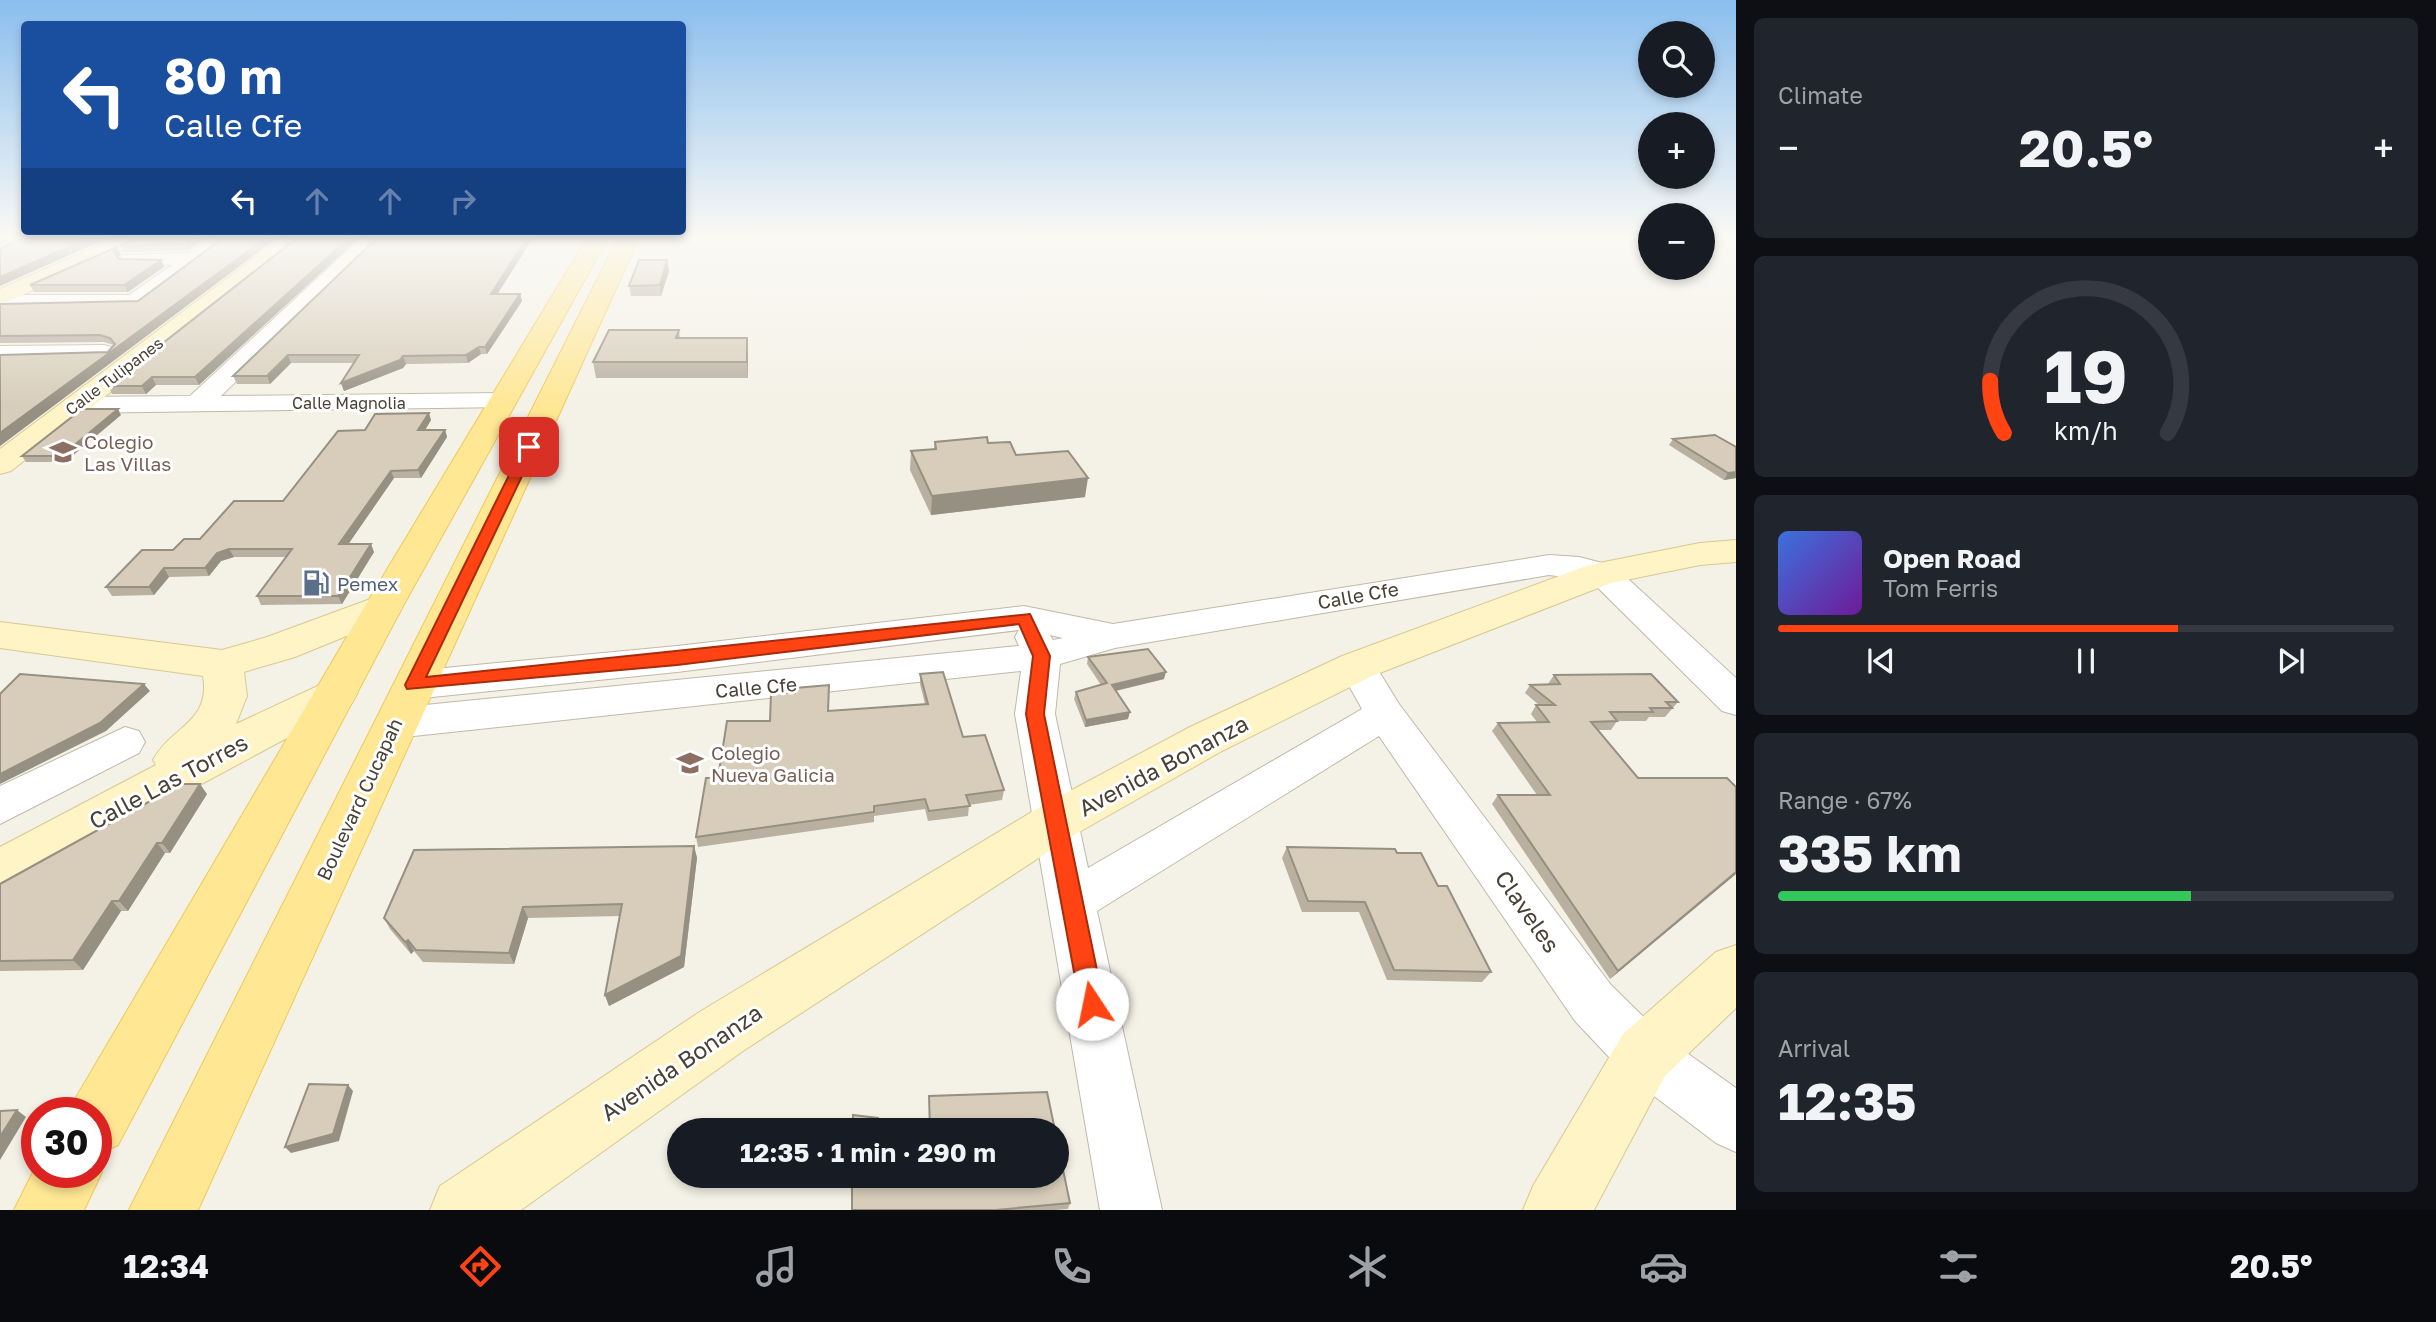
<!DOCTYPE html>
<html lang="en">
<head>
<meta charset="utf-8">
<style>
  :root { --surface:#171b24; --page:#20242c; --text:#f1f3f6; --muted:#9ea1a6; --line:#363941; --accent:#ff4312 }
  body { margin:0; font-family:"Golos Text",sans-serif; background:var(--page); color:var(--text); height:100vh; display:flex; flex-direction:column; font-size:26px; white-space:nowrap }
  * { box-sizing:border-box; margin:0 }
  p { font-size:23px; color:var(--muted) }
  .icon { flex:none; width:38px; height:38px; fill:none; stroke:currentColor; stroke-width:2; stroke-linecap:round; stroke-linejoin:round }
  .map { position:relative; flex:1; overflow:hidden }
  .details { display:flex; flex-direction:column; gap:18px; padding:18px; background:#0d0f14; width:700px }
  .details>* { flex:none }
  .top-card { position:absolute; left:21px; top:21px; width:665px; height:214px; border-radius:7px; box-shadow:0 4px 10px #0003; background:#1a4fa0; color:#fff; overflow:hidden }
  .tools { position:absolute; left:1638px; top:21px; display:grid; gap:14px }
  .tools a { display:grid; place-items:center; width:77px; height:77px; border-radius:50%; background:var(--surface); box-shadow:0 4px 10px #0003; font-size:35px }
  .speed { position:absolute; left:21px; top:1097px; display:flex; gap:14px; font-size:35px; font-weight:700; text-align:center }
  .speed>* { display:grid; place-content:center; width:91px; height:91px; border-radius:50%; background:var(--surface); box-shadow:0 4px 10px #0003; line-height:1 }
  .speed .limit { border:10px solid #d22; background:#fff; color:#111 }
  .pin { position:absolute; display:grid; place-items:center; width:60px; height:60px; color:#fff; margin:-30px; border-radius:14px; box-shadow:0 4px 10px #0006 }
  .me { position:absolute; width:77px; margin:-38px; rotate:349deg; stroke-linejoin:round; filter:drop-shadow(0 0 5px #0008) }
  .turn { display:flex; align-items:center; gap:24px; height:147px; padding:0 28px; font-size:32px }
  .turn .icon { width:91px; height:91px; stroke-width:2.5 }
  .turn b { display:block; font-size:49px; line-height:60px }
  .lanes { display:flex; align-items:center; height:66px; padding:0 28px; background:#0003; justify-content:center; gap:35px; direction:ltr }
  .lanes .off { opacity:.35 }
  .big { font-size:52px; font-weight:700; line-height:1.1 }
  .details .card { flex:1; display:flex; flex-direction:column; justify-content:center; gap:10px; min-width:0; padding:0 24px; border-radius:10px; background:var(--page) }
  .details .dial { align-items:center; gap:0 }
  .dial svg { height:182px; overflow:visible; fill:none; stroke:var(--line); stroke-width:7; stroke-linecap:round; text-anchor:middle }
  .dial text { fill:var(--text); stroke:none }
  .song { display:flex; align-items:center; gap:21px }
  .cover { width:84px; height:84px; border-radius:10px; background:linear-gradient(135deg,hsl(220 70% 55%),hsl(280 70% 35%)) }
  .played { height:7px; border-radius:4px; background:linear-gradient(90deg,var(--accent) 65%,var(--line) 65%) }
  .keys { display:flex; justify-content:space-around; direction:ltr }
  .heat { display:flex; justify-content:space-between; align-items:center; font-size:38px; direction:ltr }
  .charge { height:10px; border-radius:5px; background:linear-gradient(90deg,#34c759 67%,var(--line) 0) }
  .trip { position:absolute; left:667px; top:1118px; width:402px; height:70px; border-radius:35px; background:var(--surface); box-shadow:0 4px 10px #0003; font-weight:700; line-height:70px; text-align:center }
  .tabs { display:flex; height:112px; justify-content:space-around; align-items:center; background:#090b0e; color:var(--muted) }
  .tabs .icon { width:49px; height:49px }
  .tabs .selected { color:var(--accent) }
  .tabs b { font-size:32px; color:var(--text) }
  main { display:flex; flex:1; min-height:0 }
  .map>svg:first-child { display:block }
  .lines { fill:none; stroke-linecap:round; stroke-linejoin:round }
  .street-casing { stroke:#c1b9a8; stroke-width:2 }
  .secondary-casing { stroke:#d8c992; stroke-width:2 }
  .primary-casing { stroke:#eeca5a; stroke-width:2 }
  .street { fill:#fff; fill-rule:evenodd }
  .secondary { fill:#fff4c5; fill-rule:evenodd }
  .primary { fill:#ffe794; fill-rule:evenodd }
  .wall { fill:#b9b0a0 }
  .shaded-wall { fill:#969082 }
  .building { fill:#d7cdba; stroke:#969082; stroke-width:2 }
  .route { fill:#ff4312; stroke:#a62c0c; stroke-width:2 }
  .labels { text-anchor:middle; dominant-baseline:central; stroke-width:6; stroke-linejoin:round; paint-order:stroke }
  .far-street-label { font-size:16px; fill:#484134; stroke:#fff }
  .education-label { font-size:19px; fill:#785e54; stroke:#fff; text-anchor:start }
  .service-label { font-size:19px; fill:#4e5e75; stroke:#fff; text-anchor:start }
  .street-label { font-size:19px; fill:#484134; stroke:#fff }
  .near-street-label { font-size:23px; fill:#484134; stroke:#fff }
</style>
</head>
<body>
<main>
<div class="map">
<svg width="1736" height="1210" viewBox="0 0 1736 1210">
  <rect width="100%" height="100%" fill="#f4f1e6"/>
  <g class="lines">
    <g class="street-casing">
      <path id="street" d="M 210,238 L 232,238 L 142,306 L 0,309 L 0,295 L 129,295 L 172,265 L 123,263 L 120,259 L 123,255 L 189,253 Z
        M 372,238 L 377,243 L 374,247 L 221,396 L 501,393 L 510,395 L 514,401 L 510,407 L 75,413 L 66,411 L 62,405 L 66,399 L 75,397 L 190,396 L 360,239 Z
        M 104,345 L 112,347 L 116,352 L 112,357 L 0,360 L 0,346 Z
        M 1549,555 L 1579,557 L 1614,566 L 1736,678 L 1736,715 L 1722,711 L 1590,580 L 1549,575 L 1115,648 L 1060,664 L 1055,714 L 1088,868 L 1362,709 L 1338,666 L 1344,657 L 1357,653 L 1370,657 L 1399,704 L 1611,985 L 1663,1036 L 1736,1088 L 1736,1152 L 1716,1143 L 1625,1074 L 1575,1021 L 1379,736 L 1097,911 L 1162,1210 L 1100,1210 L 1015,714 L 1021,671 L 395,738 L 381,733 L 375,723 L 381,713 L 395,708 L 1019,646 L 1015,637 L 1019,630 L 677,672 L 413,699 L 399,695 L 394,685 L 399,675 L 413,671 L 677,646 L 1024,606 L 1113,624 ZM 1050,635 L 1063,638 L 1053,640 Z
        M 125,727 L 139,731 L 145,742 L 139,753 L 0,824 L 0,786 Z"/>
    </g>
    <g class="secondary-casing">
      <path id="secondary" d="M 115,238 L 143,238 L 140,242 L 0,305 L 0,289 Z
        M 281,238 L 305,238 L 11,471 L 0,474 L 0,449 Z
        M 1736,540 L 1736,562 L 1700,565 L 1611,583 L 1372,676 L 1222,751 L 1074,835 L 743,1051 L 521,1210 L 430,1210 L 440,1186 L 701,1011 L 1040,807 L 1190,727 L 1342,656 L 1589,565 L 1700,543 Z
        M 384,594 L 398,597 L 403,606 L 398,615 L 295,657 L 244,672 L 247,696 L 236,724 L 337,677 L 352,681 L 358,692 L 352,703 L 144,815 L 18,888 L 0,894 L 0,847 L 156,765 L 153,760 C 171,726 211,723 203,676 L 0,648 L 0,622 L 222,650 L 267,637 Z
        M 1736,945 L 1736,1008 L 1665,1076 L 1594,1210 L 1523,1210 L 1533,1186 L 1623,1034 L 1716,952 Z"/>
    </g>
    <g class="primary-casing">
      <path id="primary" d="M 587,238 L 608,238 L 403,606 L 118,1145 L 96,1155 L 96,1113 L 68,1113 L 74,1101 L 365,606 Z
        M 618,238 L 639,238 L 198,1210 L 129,1210 Z
        M 96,1159 L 102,1172 L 84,1210 L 14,1210 L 37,1164 L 37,1172 L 96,1172 Z"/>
    </g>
    <use href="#street" class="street"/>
    <use href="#secondary" class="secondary"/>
    <use href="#primary" class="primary"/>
  </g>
  <path class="wall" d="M 206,238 L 188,250 L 123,252 L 120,246 Z
    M 277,238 L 0,446 L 0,355 L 108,352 L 114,345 L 104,342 L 0,343 L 0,304 L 138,301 Z
    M 297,238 L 199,385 L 156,385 L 146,394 L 112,394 L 108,386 Z
    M 376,238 L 533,238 L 497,294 L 520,294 L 522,301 L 487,354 L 481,354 L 468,363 L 406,364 L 403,368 L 344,391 L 341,383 L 354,363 L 291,363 L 270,384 L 237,384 L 233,376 Z
    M 121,254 L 118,257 L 119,259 L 161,260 L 164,267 L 128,292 L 34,292 L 30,285 Z
    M 667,260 L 669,271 L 661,296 L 631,296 L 629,286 Z
    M 679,330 L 680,338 L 748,354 L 748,378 L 596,378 L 593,362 Z
    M 121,415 L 65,462 L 26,462 L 22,456 Z
    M 431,420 L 425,430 L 445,430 L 447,437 L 421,478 L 394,478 L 348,544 L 374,552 L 342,604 L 261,605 L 257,596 L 286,557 L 234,557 L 221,561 L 209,576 L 169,577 L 154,595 L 112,596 L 106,587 L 173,550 L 200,539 L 283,501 L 365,430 Z
    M 1673,439 L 1736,447 L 1736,478 L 1724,480 L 1669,445 Z
    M 935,442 L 988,443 L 1016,455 L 1085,497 L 931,515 L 910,470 L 911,451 L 934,449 Z
    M 1088,657 L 1164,679 L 1116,691 L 1128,719 L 1085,727 L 1074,699 L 1076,692 L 1101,685 L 1087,664 Z
    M 920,674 L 963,737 L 1004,790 L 1002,800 L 969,805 L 968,816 L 928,821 L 925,809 L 874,816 L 874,822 L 698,847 L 696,837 L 718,778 L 770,721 L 829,695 L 829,711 L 925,704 L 920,684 Z
    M 1554,675 L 1678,702 L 1665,717 L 1649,717 L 1646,721 L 1617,721 L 1611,730 L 1598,730 L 1638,778 L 1736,787 L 1736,874 L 1610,979 L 1492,804 L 1498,795 L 1537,795 L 1492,731 L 1498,723 L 1537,722 L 1531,714 L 1536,705 L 1539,705 L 1525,693 L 1530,685 L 1548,684 Z
    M 207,794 L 170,853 L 165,853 L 128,911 L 121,911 L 83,970 L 0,971 L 0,884 Z
    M 694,846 L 697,858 L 684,967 L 609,1006 L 605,995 L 620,916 L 528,918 L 514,964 L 423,962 L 414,951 L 411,954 L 390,929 L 384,918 Z
    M 1287,847 L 1397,853 L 1438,886 L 1491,972 L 1482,982 L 1387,980 L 1359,912 L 1302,912 L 1282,858 Z
    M 1070,1203 L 1068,1209 L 1056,1210 L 852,1210 Z"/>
  <path class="shaded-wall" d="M 89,238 L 108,238 L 0,286 L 0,277 Z
    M 193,238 L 206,238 L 188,250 L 185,244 Z
    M 266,238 L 277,238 L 0,446 L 0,433 Z
    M 349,238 L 359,238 L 199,385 L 195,377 Z
    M 527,238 L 533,238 L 493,301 L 491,294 Z
    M 117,247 L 121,254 L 117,259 L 114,252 Z
    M 161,260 L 164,267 L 128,292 L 124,285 Z
    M 667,260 L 669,271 L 661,296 L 660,285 Z
    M 520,294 L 522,301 L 487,354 L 485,347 Z
    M 747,338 L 748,354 L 748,378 L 747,362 Z
    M 479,347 L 481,354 L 468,363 L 466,355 Z
    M 288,355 L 291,363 L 270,384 L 267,376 Z
    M 403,356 L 406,364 L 403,368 L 344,391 L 341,383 Z
    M 152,377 L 156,385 L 146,394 L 142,386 Z
    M 118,409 L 121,415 L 65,462 L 61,456 Z
    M 429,413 L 431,420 L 421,437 L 418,430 Z
    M 445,430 L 447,437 L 421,478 L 418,470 Z
    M 391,471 L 394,478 L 343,552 L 339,544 Z
    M 1736,472 L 1736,478 L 1724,480 L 1728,473 Z
    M 1088,478 L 1085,497 L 931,515 L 932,496 Z
    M 371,544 L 374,552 L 342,604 L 338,596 Z
    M 229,549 L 234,557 L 221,561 L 209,576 L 205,568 L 217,553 Z
    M 164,568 L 169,577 L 154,595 L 149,587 Z
    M 1166,672 L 1164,679 L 1110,692 L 1112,685 Z
    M 144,684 L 150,691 L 106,731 L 0,784 L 0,774 Z
    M 1130,712 L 1128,719 L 1085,727 L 1086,720 Z
    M 200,784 L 207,794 L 170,853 L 162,843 Z
    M 157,843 L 165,853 L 128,911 L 119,901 Z
    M 694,846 L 697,858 L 684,967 L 609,1006 L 605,995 Z
    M 1736,872 L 1736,874 L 1610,979 L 1618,971 Z
    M 112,901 L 121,911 L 83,970 L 73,960 Z
    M 523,907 L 528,918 L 514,964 L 509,953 Z
    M 408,940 L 414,951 L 411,954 L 405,942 Z
    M 348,1085 L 353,1091 L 339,1141 L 291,1153 L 285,1147 Z
    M 17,1110 L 26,1117 L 0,1160 L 0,1137 Z"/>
  <path class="building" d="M 22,238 L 89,238 L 0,277 L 0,249 Z
    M 137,238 L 193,238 L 185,244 L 120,246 Z
    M 223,238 L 266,238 L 0,433 L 0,355 L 108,352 L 115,344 L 110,338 L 100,335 L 0,336 L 0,304 L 138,301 Z
    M 297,238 L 349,238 L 195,377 L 152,377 L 142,386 L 108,386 Z
    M 377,238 L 527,238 L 491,294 L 520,294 L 485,347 L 479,347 L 466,355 L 403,356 L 400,360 L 341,383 L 359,355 L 288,355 L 267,376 L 233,376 Z
    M 117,247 L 114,252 L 119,259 L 161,260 L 124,285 L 30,285 Z
    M 639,260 L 667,260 L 660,285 L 629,286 Z
    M 609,330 L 679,330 L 676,338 L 747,338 L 747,362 L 593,362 Z
    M 82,409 L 118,409 L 61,456 L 22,456 Z
    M 429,413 L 418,430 L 445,430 L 418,470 L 391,471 L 339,544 L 371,544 L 338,596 L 257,596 L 292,549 L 229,549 L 217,553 L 205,568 L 164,568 L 149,587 L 106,587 L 142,550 L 173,550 L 184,539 L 200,539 L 234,501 L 283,501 L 338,431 L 365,430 L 375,414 Z
    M 1715,435 L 1736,447 L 1736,472 L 1728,473 L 1673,439 Z
    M 987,437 L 988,443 L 1010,442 L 1016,455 L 1068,451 L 1088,478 L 932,496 L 911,451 L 936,449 L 935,442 Z
    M 1148,649 L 1166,672 L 1112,685 L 1130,712 L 1086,720 L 1076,692 L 1107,683 L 1088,657 Z
    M 943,672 L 963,737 L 985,735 L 1004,790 L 966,795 L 970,806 L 929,811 L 925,799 L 874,806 L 874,812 L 696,837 L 706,778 L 718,778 L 727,721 L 770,721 L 771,693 L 795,693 L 795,688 L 829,685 L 828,711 L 928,704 L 920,674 Z
    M 20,674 L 144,684 L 100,723 L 0,774 L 0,694 Z
    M 1651,674 L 1678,702 L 1666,702 L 1672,708 L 1650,708 L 1653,712 L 1610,712 L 1617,721 L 1591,722 L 1638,778 L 1727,778 L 1736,787 L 1736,872 L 1618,971 L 1498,795 L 1550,795 L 1498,723 L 1549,722 L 1536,705 L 1555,705 L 1530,685 L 1560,684 L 1554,675 Z
    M 181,784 L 200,784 L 162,843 L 157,843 L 119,901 L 112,901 L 73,960 L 0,961 L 0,884 Z
    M 694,846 L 681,956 L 605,995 L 622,904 L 523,907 L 509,953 L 416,950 L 408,940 L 405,942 L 384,918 L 414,850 Z
    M 1287,847 L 1395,849 L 1397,853 L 1421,853 L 1438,886 L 1447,886 L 1491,972 L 1394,970 L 1365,902 L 1308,901 Z
    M 309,1084 L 348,1085 L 333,1134 L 285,1147 Z
    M 1047,1092 L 1055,1130 L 930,1130 L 929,1096 Z
    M 17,1110 L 0,1137 L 0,1111 Z
    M 853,1115 L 878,1118 L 887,1130 L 853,1130 Z
    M 1057,1141 L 1070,1203 L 996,1210 L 852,1210 L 852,1176 L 1057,1176 Z"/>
  <linearGradient id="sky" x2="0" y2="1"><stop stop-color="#8abeee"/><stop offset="0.58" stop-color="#faf9f4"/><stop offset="1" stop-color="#faf9f4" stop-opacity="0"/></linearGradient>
  <rect width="1736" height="408" fill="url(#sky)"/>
  <path class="route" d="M 529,443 L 536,447 L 426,677 L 1030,614 L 1050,656 L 1044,714 L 1104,1004 L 1101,1012 L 1092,1016 L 1084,1012 L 1080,1004 L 1026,714 L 1033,656 L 1019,624 L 677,665 L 407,689 L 405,685 L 523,447 Z"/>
  <defs>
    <g id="school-bare" transform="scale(2.1)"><path d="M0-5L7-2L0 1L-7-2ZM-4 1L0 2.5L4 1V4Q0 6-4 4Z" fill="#8d6e63" stroke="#fff" stroke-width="2.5" paint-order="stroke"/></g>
    <g id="fuel-bare" transform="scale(2.1)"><path d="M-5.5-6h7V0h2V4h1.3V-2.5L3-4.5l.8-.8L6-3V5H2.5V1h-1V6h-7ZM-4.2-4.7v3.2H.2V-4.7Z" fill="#5c6f8a" stroke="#fff" stroke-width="2.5" paint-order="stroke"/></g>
  </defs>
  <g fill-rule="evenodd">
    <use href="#school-bare" x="63" y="452"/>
    <use href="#fuel-bare" x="316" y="583"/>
    <use href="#school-bare" x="690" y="763"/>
  </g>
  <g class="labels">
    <g class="far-street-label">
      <text transform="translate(114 376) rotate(-37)">Calle Tulipanes</text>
      <text x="349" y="403">Calle Magnolia</text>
    </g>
    <g class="education-label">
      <text x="84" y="441">Colegio<tspan x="84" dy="22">Las Villas</tspan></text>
      <text x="711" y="752">Colegio<tspan x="711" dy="22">Nueva Galicia</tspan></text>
    </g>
    <g class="service-label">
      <text x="337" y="583">Pemex</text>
    </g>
    <g class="street-label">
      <text transform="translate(1358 595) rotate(-10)">Calle Cfe</text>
      <text transform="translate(756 687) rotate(-5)">Calle Cfe</text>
      <text transform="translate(359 799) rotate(-65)">Boulevard Cucapah</text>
    </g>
    <g class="near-street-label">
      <text transform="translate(1163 765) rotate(-28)">Avenida Bonanza</text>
      <text transform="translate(168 781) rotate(-28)">Calle Las Torres</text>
      <text transform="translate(1528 911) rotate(55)">Claveles</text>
      <text transform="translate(681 1062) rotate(-34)">Avenida Bonanza</text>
    </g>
  </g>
</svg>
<div class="tools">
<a><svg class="icon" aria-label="search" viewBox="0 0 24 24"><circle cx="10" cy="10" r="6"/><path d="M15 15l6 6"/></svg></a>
<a>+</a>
<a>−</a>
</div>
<div class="speed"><div class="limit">30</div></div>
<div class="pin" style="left:529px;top:447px;background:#d93025"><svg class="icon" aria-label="arrive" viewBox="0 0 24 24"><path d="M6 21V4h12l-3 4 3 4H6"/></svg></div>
<svg class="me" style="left:1092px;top:1004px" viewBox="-20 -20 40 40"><circle r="19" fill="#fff"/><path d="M0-13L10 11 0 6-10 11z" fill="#ff4312"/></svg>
<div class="trip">12:35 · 1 min · 290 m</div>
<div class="top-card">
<div class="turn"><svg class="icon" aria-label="left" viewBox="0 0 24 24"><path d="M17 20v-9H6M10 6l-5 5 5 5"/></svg><div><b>80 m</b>Calle Cfe</div></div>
<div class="lanes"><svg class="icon" aria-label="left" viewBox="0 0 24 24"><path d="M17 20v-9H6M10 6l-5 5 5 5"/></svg><svg class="icon off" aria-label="ahead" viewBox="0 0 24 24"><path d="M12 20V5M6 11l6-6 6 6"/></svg><svg class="icon off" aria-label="ahead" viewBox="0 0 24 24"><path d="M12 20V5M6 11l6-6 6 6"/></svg><svg class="icon off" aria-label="right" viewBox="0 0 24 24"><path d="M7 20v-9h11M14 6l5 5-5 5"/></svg></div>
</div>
</div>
<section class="details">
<div class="card"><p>Climate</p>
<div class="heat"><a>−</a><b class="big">20.5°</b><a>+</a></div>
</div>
<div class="card dial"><svg viewBox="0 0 100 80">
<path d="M14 69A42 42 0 1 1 86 69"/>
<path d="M14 69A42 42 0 0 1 8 46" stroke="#ff4312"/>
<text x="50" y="56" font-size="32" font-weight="700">19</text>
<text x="50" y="72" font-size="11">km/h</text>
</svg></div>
<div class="card">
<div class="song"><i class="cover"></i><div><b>Open Road</b><p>Tom Ferris</p></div></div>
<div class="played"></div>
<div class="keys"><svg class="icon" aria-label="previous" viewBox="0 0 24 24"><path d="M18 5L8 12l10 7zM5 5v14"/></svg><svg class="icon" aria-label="pause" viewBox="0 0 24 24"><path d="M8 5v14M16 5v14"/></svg><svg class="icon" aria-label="next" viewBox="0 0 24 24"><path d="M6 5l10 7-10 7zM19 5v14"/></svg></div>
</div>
<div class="card"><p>Range · 67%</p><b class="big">335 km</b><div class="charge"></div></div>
<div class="card"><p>Arrival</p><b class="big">12:35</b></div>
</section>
</main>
<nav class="tabs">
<b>12:34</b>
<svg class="icon selected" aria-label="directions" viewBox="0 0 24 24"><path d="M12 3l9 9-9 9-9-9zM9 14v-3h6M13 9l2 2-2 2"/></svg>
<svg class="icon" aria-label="music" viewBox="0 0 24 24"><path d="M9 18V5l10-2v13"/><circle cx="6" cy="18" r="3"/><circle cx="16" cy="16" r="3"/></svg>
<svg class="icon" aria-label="phone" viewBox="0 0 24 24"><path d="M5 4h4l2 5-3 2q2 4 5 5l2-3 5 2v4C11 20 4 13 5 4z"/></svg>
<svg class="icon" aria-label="climate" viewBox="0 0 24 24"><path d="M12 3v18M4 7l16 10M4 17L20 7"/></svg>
<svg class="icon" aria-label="car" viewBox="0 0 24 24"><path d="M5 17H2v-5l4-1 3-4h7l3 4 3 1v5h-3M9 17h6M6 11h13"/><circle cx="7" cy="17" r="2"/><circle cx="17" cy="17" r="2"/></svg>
<svg class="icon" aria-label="filters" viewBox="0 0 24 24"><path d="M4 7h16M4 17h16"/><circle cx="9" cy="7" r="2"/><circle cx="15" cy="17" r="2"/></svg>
<b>20.5°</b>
</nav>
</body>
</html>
